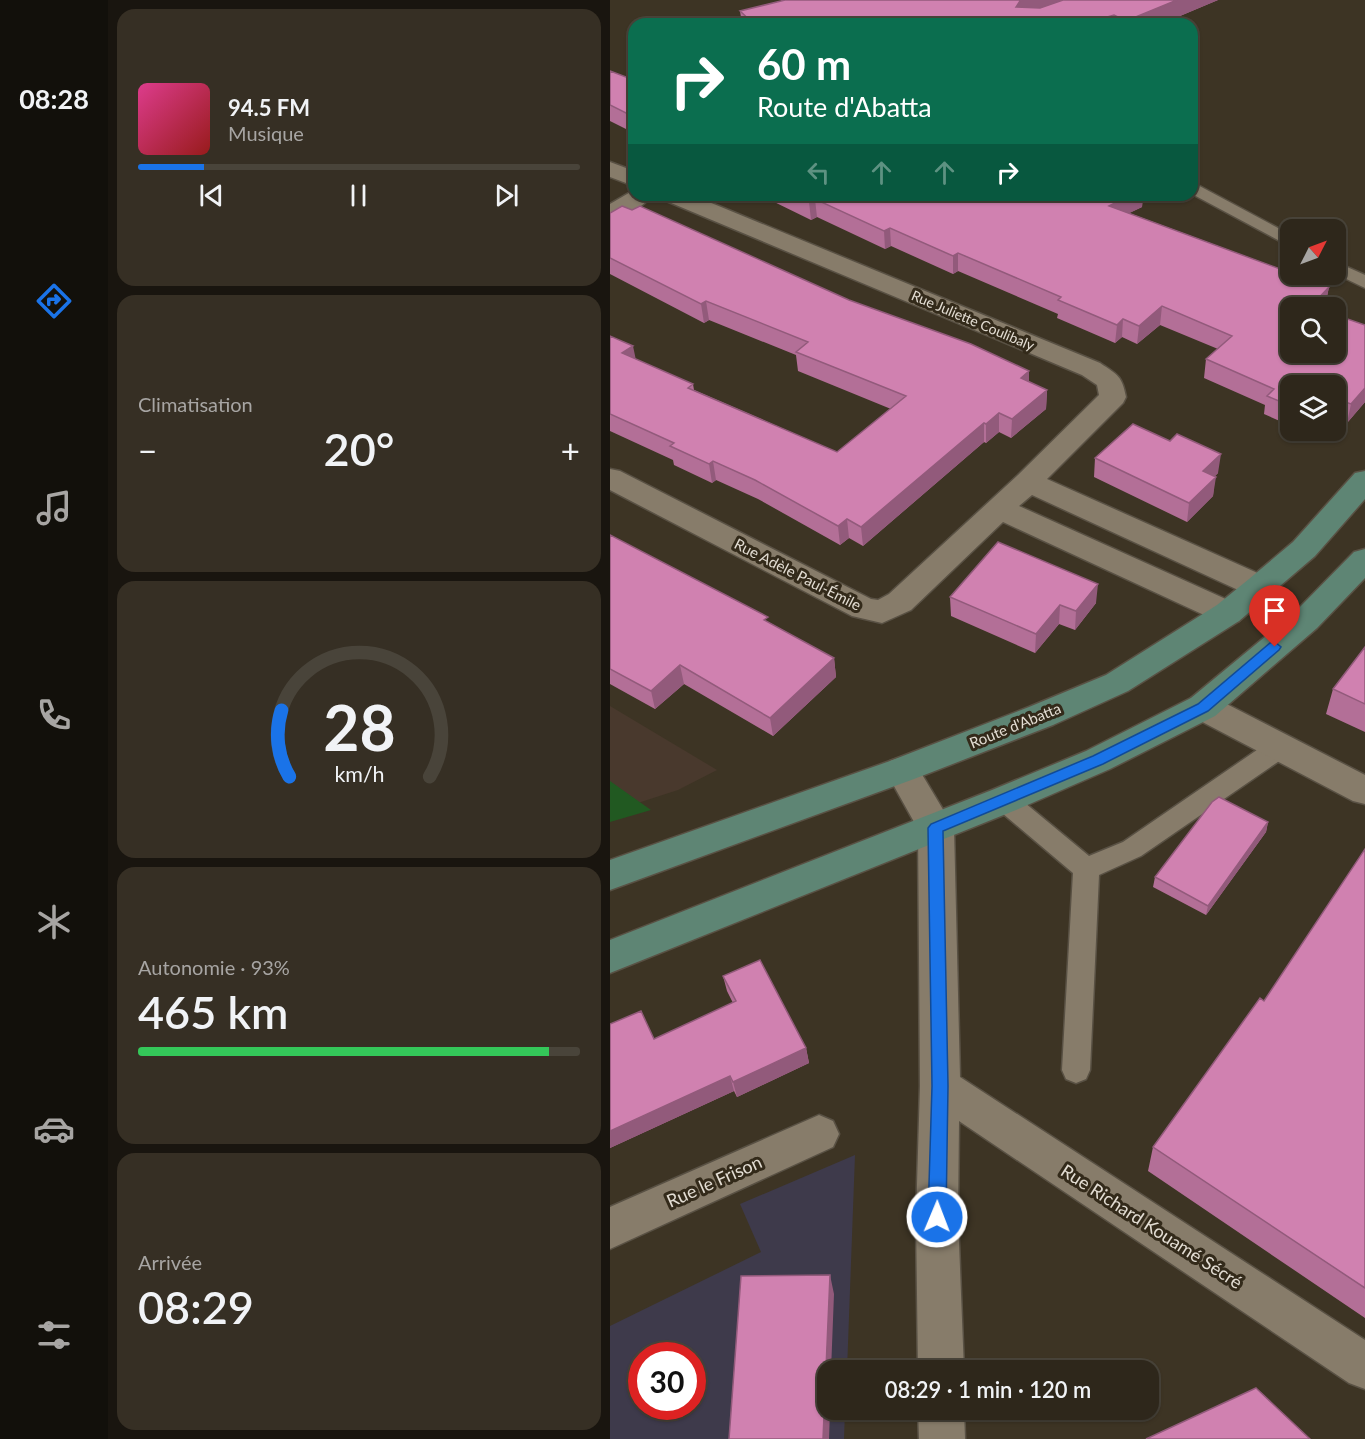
<!DOCTYPE html>
<html lang="fr">
<head>
<meta charset="utf-8">
<style>
  :root { --surface:#2e271b; --page:#362f24; --text:#f1f3f6; --muted:#a7a5a3; --line:#49443a; --accent:#1a73e8 }
  body { margin:0; font-family:Lato,sans-serif; background:var(--page); color:var(--text); height:100vh; display:flex; flex-direction:column; font-size:22px; white-space:nowrap }
  * { box-sizing:border-box; margin:0 }
  p { font-size:20px; color:var(--muted) }
  .icon { flex:none; width:33px; height:33px; fill:none; stroke:currentColor; stroke-width:2; stroke-linecap:round; stroke-linejoin:round }
  .map { position:relative; flex:1; overflow:hidden }
  .side { display:flex; flex-direction:column; gap:9px; padding:9px; background:#19150f; width:502px }
  .side>* { flex:none }
  .guide { position:absolute; left:18px; top:18px; width:570px; height:183px; border-radius:18px; box-shadow:0 2px 4px #0004,0 0 0 2px var(--line); background:#0b6e4f; color:#fff; overflow:hidden }
  .needle { width:39px; rotate:48deg }
  .controls { position:absolute; left:670px; top:219px; display:grid; gap:12px }
  .controls a { display:grid; place-items:center; width:66px; height:66px; border-radius:12px; background:var(--surface); box-shadow:0 2px 4px #0004,0 0 0 2px var(--line); font-size:30px }
  .speed { position:absolute; left:18px; top:1342px; display:flex; gap:12px; font-size:30px; font-weight:700; text-align:center }
  .speed>* { display:grid; place-content:center; width:78px; height:78px; border-radius:50%; background:var(--surface); box-shadow:0 2px 4px #0004,0 0 0 2px var(--line); line-height:1 }
  .speed .limit { border:9px solid #d22; background:#fff; color:#111 }
  .pin { position:absolute; display:grid; place-items:center; width:51px; height:51px; color:#fff; margin:-62px -26px; border-radius:50% 50% 50% 0; rotate:-45deg; box-shadow:0 0 6px #0007 }
  .pin .icon { rotate:45deg }
  .me { position:absolute; width:66px; margin:-33px; rotate:1deg; stroke-linejoin:round; filter:drop-shadow(0 0 4px #0008) }
  .turn { display:flex; align-items:center; gap:21px; height:126px; padding:0 30px; font-size:27px }
  .turn .icon { width:78px; height:78px; stroke-width:2.5 }
  .turn b { display:block; font-size:42px; line-height:51px }
  .lanes { display:flex; align-items:center; height:57px; padding:0 30px; background:#0003; justify-content:center; gap:30px; direction:ltr }
  .lanes .off { opacity:.35 }
  .big { font-size:45px; font-weight:600; line-height:1.1 }
  .side .widget { flex:1; display:flex; flex-direction:column; justify-content:center; gap:9px; min-width:0; padding:0 21px; border-radius:18px; background:var(--page) }
  .side .dial { align-items:center; gap:0 }
  .dial svg { height:156px; overflow:visible; fill:none; stroke:var(--line); stroke-width:7; stroke-linecap:round; text-anchor:middle }
  .dial text { fill:var(--text); stroke:none }
  .song { display:flex; align-items:center; gap:18px }
  .cover { width:72px; height:72px; border-radius:9px; background:linear-gradient(135deg,hsl(330 70% 55%),hsl(0 70% 35%)) }
  .played { height:6px; border-radius:3px; background:linear-gradient(90deg,var(--accent) 15%,var(--line) 15%) }
  .keys { display:flex; justify-content:space-around; direction:ltr }
  .heat { display:flex; justify-content:space-between; align-items:center; font-size:33px; direction:ltr }
  .charge { height:9px; border-radius:4px; background:linear-gradient(90deg,#34c759 93%,var(--line) 0) }
  .trip { position:absolute; left:207px; top:1360px; width:342px; height:60px; border-radius:18px; background:var(--surface); box-shadow:0 2px 4px #0004,0 0 0 2px var(--line); font-weight:600; line-height:60px; text-align:center }
  main { display:flex; flex:1; min-height:0 }
  .dock { display:flex; flex-direction:column; width:108px; justify-content:space-around; align-items:center; background:#12100b; color:var(--muted) }
  .dock .icon { width:42px; height:42px }
  .dock .active { color:var(--accent) }
  .dock b { font-size:27px; color:var(--text) }
  .map>svg:first-child { display:block }
  .industrial { fill:#49392d }
  .education { fill:#3e3a4b; fill-rule:evenodd }
  .green { fill:#215921 }
  .lines { fill:none; stroke-linecap:round; stroke-linejoin:round }
  .lane-casing { stroke:#595144; stroke-width:3 }
  .street-casing { stroke:#595144; stroke-width:3 }
  .secondary-casing { stroke:#595144; stroke-width:3 }
  .lane { fill:#877c6a; fill-rule:evenodd }
  .street { fill:#877c6a; fill-rule:evenodd }
  .secondary { fill:#5e8574; fill-rule:evenodd }
  .wall { fill:#b36f97 }
  .shaded-wall { fill:#925a7b }
  .building { fill:#d081b0; stroke:#925a7b; stroke-width:1.5 }
  .route { fill:#1a73e8; stroke:#114b97; stroke-width:1.5 }
  .labels { text-anchor:middle; dominant-baseline:central; stroke-width:6; stroke-linejoin:round; paint-order:stroke }
  .far-street-label { font-size:14px; fill:#e3ddd3; stroke:#332a1a }
  .street-label { font-size:15px; fill:#e3ddd3; stroke:#332a1a }
  .near-street-label { font-size:18px; fill:#e3ddd3; stroke:#332a1a }
</style>
</head>
<body>
<main>
<nav class="dock">
<b>08:28</b>
<svg class="icon active" aria-label="directions" viewBox="0 0 24 24"><path d="M12 3l9 9-9 9-9-9zM9 14v-3h6M13 9l2 2-2 2"/></svg>
<svg class="icon" aria-label="music" viewBox="0 0 24 24"><path d="M9 18V5l10-2v13"/><circle cx="6" cy="18" r="3"/><circle cx="16" cy="16" r="3"/></svg>
<svg class="icon" aria-label="phone" viewBox="0 0 24 24"><path d="M5 4h4l2 5-3 2q2 4 5 5l2-3 5 2v4C11 20 4 13 5 4z"/></svg>
<svg class="icon" aria-label="climate" viewBox="0 0 24 24"><path d="M12 3v18M4 7l16 10M4 17L20 7"/></svg>
<svg class="icon" aria-label="car" viewBox="0 0 24 24"><path d="M5 17H2v-5l4-1 3-4h7l3 4 3 1v5h-3M9 17h6M6 11h13"/><circle cx="7" cy="17" r="2"/><circle cx="17" cy="17" r="2"/></svg>
<svg class="icon" aria-label="filters" viewBox="0 0 24 24"><path d="M4 7h16M4 17h16"/><circle cx="9" cy="7" r="2"/><circle cx="15" cy="17" r="2"/></svg>
</nav>
<section class="side">
<div class="widget">
<div class="song"><i class="cover"></i><div><b>94.5 FM</b><p>Musique</p></div></div>
<div class="played"></div>
<div class="keys"><svg class="icon" aria-label="previous" viewBox="0 0 24 24"><path d="M18 5L8 12l10 7zM5 5v14"/></svg><svg class="icon" aria-label="pause" viewBox="0 0 24 24"><path d="M8 5v14M16 5v14"/></svg><svg class="icon" aria-label="next" viewBox="0 0 24 24"><path d="M6 5l10 7-10 7zM19 5v14"/></svg></div>
</div>
<div class="widget"><p>Climatisation</p>
<div class="heat"><a>−</a><b class="big">20°</b><a>+</a></div>
</div>
<div class="widget dial"><svg viewBox="0 0 100 80">
<path d="M14 69A42 42 0 1 1 86 69"/>
<path d="M14 69A42 42 0 0 1 10 35" stroke="#1a73e8"/>
<text x="50" y="56" font-size="32" font-weight="700">28</text>
<text x="50" y="72" font-size="11">km/h</text>
</svg></div>
<div class="widget"><p>Autonomie · 93%</p><b class="big">465 km</b><div class="charge"></div></div>
<div class="widget"><p>Arrivée</p><b class="big">08:29</b></div>
</section>
<div class="map">
<svg width="755" height="1439" viewBox="0 0 755 1439">
  <rect width="100%" height="100%" fill="#3d3424"/>
  <path class="industrial" d="M 0,706 L 107,770 L 68,790 L 0,812 Z"/>
  <path class="education" d="M 245,1155 L 237,1371 L 218,1371 L 218,1410 L 235,1410 L 234,1439 L 0,1439 L 0,1326 L 151,1252 L 130,1204 ZM 32,1356 L 82,1356 L 82,1407 L 32,1407 Z"/>
  <path class="green" d="M 0,781 L 41,810 L 0,822 Z"/>
  <g class="lines">
    <g class="lane-casing">
      <path id="lane" d="M 582,182 L 681,235 L 681,247 L 582,194 Z
        M 726,262 L 755,275 L 755,288 L 726,274 Z
        M 669,739 L 678,741 L 681,748 L 678,755 L 531,856 L 489,875 L 480,1070 L 476,1079 L 466,1083 L 456,1079 L 452,1070 L 463,873 L 385,807 L 381,800 L 385,793 L 394,790 L 403,793 L 479,856 L 513,842 L 660,741 Z"/>
    </g>
    <g class="street-casing">
      <path id="street" d="M 0,162 L 24,171 L 24,186 L 0,177 Z
        M 24,190 L 24,195 L 42,195 C 34,207 13,218 0,221 L 0,204 Z
        M 50,195 L 82,195 L 490,363 C 508,375 512,376 516,397 L 513,403 L 437,479 L 661,579 L 665,587 L 661,595 L 650,598 L 639,595 L 422,495 L 409,506 L 629,605 L 633,613 L 629,621 L 618,624 L 607,621 L 393,522 L 301,610 L 272,623 L 242,616 L 0,490 L 0,469 L 10,471 L 261,599 L 268,600 L 279,594 L 408,475 L 489,395 L 487,385 L 472,375 L 54,200 Z
        M 593,695 L 605,698 L 755,775 L 755,804 L 743,801 L 581,716 L 577,707 L 581,698 Z
        M 292,757 L 304,761 L 344,828 L 350,1077 L 755,1340 L 755,1389 L 739,1383 L 349,1121 L 348,1217 L 354,1371 L 308,1371 L 306,1217 L 310,1086 L 308,829 L 275,770 L 280,761 Z
        M 209,1115 L 223,1121 L 229,1134 L 223,1147 L 0,1249 L 0,1207 Z
        M 308,1410 L 354,1410 L 355,1439 L 309,1439 Z"/>
    </g>
    <g class="secondary-casing">
      <path id="secondary" d="M 755,471 L 755,499 L 705,556 L 629,621 L 518,691 L 443,725 L 304,779 L 0,890 L 0,860 L 280,761 L 419,707 L 496,675 L 607,605 L 639,579 L 683,542 L 745,473 Z
        M 755,549 L 755,578 L 707,628 L 605,716 L 500,769 L 406,810 L 0,973 L 0,940 L 382,790 L 476,751 L 581,698 L 685,612 L 744,552 Z"/>
    </g>
    <use href="#lane" class="lane"/>
    <use href="#street" class="street"/>
    <use href="#secondary" class="secondary"/>
  </g>
  <path class="wall" d="M 175,0 L 608,0 L 551,24 L 132,24 L 130,11 Z
    M 0,71 L 24,80 L 24,133 L 0,121 Z
    M 150,195 L 533,195 L 532,207 L 519,213 L 719,287 L 715,306 L 714,308 L 681,308 L 755,325 L 755,402 L 737,423 L 726,419 L 726,386 L 681,386 L 681,426 L 654,414 L 655,405 L 594,378 L 596,359 L 608,349 L 550,325 L 527,344 L 512,337 L 505,343 L 447,318 L 448,314 L 348,271 L 343,274 L 281,246 L 275,249 L 207,217 L 201,220 Z
    M 0,213 L 419,382 L 437,390 L 436,409 L 401,438 L 389,432 L 376,443 L 374,442 L 253,546 L 239,538 L 230,545 L 148,499 L 106,480 L 102,483 L 64,465 L 63,460 L 0,431 L 0,336 L 26,360 L 83,384 L 84,390 L 227,452 L 281,409 L 188,371 L 186,355 L 99,320 L 94,323 L 0,274 Z
    M 485,458 L 608,473 L 605,476 L 603,496 L 577,522 L 484,477 Z
    M 0,535 L 224,658 L 226,677 L 163,736 L 74,684 L 45,709 L 0,684 Z
    M 340,597 L 486,603 L 465,630 L 449,624 L 425,653 L 341,616 Z
    M 755,647 L 755,732 L 716,714 L 723,689 Z
    M 658,822 L 656,832 L 596,915 L 543,887 L 545,877 Z
    M 755,849 L 755,1318 L 538,1171 L 543,1147 L 654,1001 Z
    M 113,976 L 196,1048 L 199,1063 L 127,1097 L 124,1091 L 0,1148 L 0,1024 L 44,1039 L 123,1003 L 117,991 Z"/>
  <path class="shaded-wall" d="M 413,0 L 461,0 L 409,19 L 406,7 L 410,1 Z
    M 567,0 L 608,0 L 551,24 L 516,24 L 516,21 Z
    M 504,15 L 503,24 L 473,24 Z
    M 519,195 L 533,195 L 532,207 L 497,224 L 499,206 Z
    M 205,199 L 207,217 L 201,220 L 199,202 Z
    M 280,228 L 281,246 L 275,249 L 274,231 Z
    M 348,253 L 348,271 L 343,274 L 343,256 Z
    M 719,287 L 715,306 L 714,308 L 700,308 L 701,306 Z
    M 96,301 L 99,320 L 94,323 L 91,304 Z
    M 552,306 L 550,325 L 527,344 L 529,326 Z
    M 513,319 L 512,337 L 505,343 L 507,325 Z
    M 23,346 L 27,365 L 12,353 Z
    M 419,371 L 419,390 L 411,378 Z
    M 755,388 L 755,402 L 737,423 L 741,404 Z
    M 437,390 L 436,409 L 401,438 L 402,419 Z
    M 389,413 L 389,432 L 376,443 L 376,424 Z
    M 374,423 L 374,442 L 253,546 L 251,527 Z
    M 611,454 L 608,473 L 590,490 L 593,471 Z
    M 103,461 L 106,480 L 102,483 L 99,464 Z
    M 606,477 L 603,496 L 577,522 L 579,503 Z
    M 237,519 L 239,538 L 230,545 L 228,526 Z
    M 488,584 L 486,603 L 465,630 L 466,611 Z
    M 450,605 L 449,624 L 425,653 L 426,634 Z
    M 224,658 L 226,677 L 163,736 L 160,718 Z
    M 70,665 L 74,684 L 45,709 L 41,691 Z
    M 658,822 L 656,832 L 596,915 L 598,906 Z
    M 196,1048 L 199,1063 L 127,1097 L 123,1082 Z
    M 120,1076 L 124,1091 L 0,1148 L 0,1131 Z
    M 220,1275 L 224,1294 L 221,1371 L 218,1371 L 218,1410 L 220,1410 L 219,1439 L 213,1439 Z"/>
  <path class="building" d="M 175,0 L 413,0 L 410,1 L 406,7 L 430,8 L 453,0 L 567,0 L 516,21 L 504,15 L 473,24 L 144,24 L 130,11 Z
    M 0,71 L 24,80 L 24,117 L 0,105 Z
    M 185,195 L 521,195 L 499,206 L 681,273 L 681,274 L 684,274 L 719,287 L 701,306 L 706,308 L 681,308 L 681,352 L 726,352 L 726,315 L 755,325 L 755,388 L 741,404 L 726,399 L 726,386 L 681,386 L 681,406 L 657,396 L 664,389 L 596,359 L 622,336 L 552,306 L 529,326 L 513,319 L 507,325 L 448,300 L 451,297 L 348,253 L 343,256 L 280,228 L 274,231 L 205,199 L 199,202 Z
    M 12,206 L 22,210 L 30,206 L 239,300 L 361,344 L 419,371 L 411,378 L 437,390 L 402,419 L 389,413 L 376,424 L 374,423 L 251,527 L 237,519 L 228,526 L 145,480 L 103,461 L 99,464 L 60,446 L 64,443 L 0,414 L 0,336 L 23,346 L 12,353 L 83,384 L 78,388 L 227,452 L 296,396 L 186,352 L 198,342 L 96,301 L 91,304 L 0,258 L 0,213 Z
    M 523,424 L 560,441 L 567,434 L 611,454 L 593,471 L 606,477 L 579,503 L 485,458 Z
    M 0,535 L 158,617 L 154,620 L 224,658 L 160,718 L 70,665 L 41,691 L 0,669 Z
    M 388,542 L 488,584 L 466,611 L 450,605 L 426,634 L 340,597 Z
    M 755,647 L 755,704 L 723,689 Z
    M 609,797 L 658,822 L 598,906 L 545,877 L 602,802 Z
    M 755,849 L 755,1288 L 543,1147 L 650,998 L 654,1001 Z
    M 150,960 L 196,1048 L 123,1082 L 120,1076 L 0,1131 L 0,1024 L 31,1011 L 44,1039 L 126,1001 L 113,976 Z
    M 220,1275 L 213,1439 L 119,1439 L 131,1276 Z
    M 646,1388 L 700,1439 L 536,1439 Z"/>
  <path class="route" d="M 665,642 L 671,647 L 669,650 L 598,711 L 493,764 L 333,831 L 338,1086 L 336,1217 L 333,1223 L 327,1225 L 321,1223 L 318,1217 L 322,1086 L 318,828 L 321,824 L 483,756 L 588,704 L 660,643 Z"/>
  <g class="labels">
    <g class="far-street-label">
      <text transform="translate(363 320) rotate(23)">Rue Juliette Coulibaly</text>
    </g>
    <g class="street-label">
      <text transform="translate(188 574) rotate(27)">Rue Adèle Paul-Émile</text>
      <text transform="translate(405 725) rotate(-22)">Route d'Abatta</text>
    </g>
    <g class="near-street-label">
      <text transform="translate(104 1181) rotate(-24)">Rue le Frison</text>
      <text transform="translate(542 1226) rotate(33)">Rue Richard Kouamé Sécré</text>
    </g>
  </g>
</svg>
<div class="controls">
<a><svg class="needle" viewBox="-14 -14 28 28"><path d="M0-13l5 13h-10z" fill="#e53935"/><path d="M0 13l5-13h-10z" fill="#a7a5a3"/></svg></a>
<a><svg class="icon" aria-label="search" viewBox="0 0 24 24"><circle cx="10" cy="10" r="6"/><path d="M15 15l6 6"/></svg></a>
<a><svg class="icon" aria-label="layers" viewBox="0 0 24 24"><path d="M12 4l9 5-9 5-9-5zM3 14l9 5 9-5"/></svg></a>
</div>
<div class="speed"><div class="limit">30</div></div>
<div class="pin" style="left:665px;top:647px;background:#d93025"><svg class="icon" aria-label="arrive" viewBox="0 0 24 24"><path d="M6 21V4h12l-3 4 3 4H6"/></svg></div>
<svg class="me" style="left:327px;top:1217px" viewBox="-20 -20 40 40"><circle r="17" fill="#1a73e8" stroke="#fff" stroke-width="3"/><path d="M0-11L8 9 0 5-8 9z" fill="#fff"/></svg>
<div class="trip">08:29 · 1 min · 120 m</div>
<div class="guide">
<div class="turn"><svg class="icon" aria-label="right" viewBox="0 0 24 24"><path d="M7 20v-9h11M14 6l5 5-5 5"/></svg><div><b>60 m</b>Route d'Abatta</div></div>
<div class="lanes"><svg class="icon off" aria-label="left" viewBox="0 0 24 24"><path d="M17 20v-9H6M10 6l-5 5 5 5"/></svg><svg class="icon off" aria-label="ahead" viewBox="0 0 24 24"><path d="M12 20V5M6 11l6-6 6 6"/></svg><svg class="icon off" aria-label="ahead" viewBox="0 0 24 24"><path d="M12 20V5M6 11l6-6 6 6"/></svg><svg class="icon" aria-label="right" viewBox="0 0 24 24"><path d="M7 20v-9h11M14 6l5 5-5 5"/></svg></div>
</div>
</div>
</main>
</body>
</html>
